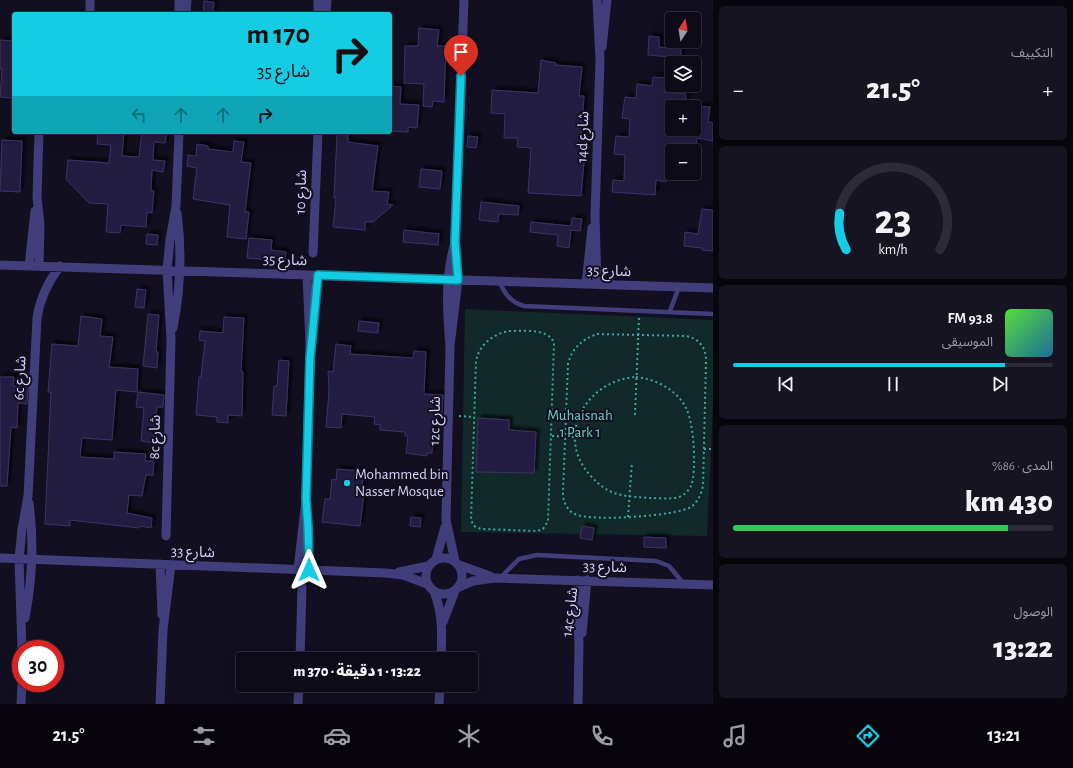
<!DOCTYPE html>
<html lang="ar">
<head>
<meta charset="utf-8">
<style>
  :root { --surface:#0e0b18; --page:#171421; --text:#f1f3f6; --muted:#9b9ba2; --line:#2e2b37; --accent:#14cde5 }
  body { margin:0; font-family:"Alegreya Sans","Noto Sans Arabic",sans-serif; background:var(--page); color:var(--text); direction:rtl; height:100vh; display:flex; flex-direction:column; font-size:15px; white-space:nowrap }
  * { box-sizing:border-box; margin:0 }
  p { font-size:13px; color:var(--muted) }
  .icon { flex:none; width:22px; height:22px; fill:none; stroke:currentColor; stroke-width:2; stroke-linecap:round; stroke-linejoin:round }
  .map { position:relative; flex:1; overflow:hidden; direction:ltr }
  .sheet { display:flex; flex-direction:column; gap:6px; padding:6px; background:#08060d; width:360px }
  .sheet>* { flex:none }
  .hud { position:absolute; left:12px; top:12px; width:380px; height:122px; border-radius:4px; box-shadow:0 4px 16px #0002,0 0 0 1px var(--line); direction:rtl; background:#14cde5; color:#111; overflow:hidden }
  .needle { width:26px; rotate:12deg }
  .buttons { position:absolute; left:665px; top:12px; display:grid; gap:8px }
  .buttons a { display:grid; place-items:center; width:36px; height:36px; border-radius:4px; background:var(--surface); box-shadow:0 4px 16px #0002,0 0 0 1px var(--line); font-size:20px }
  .speed { position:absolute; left:12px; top:640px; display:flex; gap:8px; font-size:20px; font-weight:700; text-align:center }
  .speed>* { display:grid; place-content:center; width:52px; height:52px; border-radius:50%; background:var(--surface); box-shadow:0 4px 16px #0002,0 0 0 1px var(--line); line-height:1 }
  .speed .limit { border:6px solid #d22; background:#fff; color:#111 }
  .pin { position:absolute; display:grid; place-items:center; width:34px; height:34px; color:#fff; margin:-41px -17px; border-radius:50% 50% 50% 0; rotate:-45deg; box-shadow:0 0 4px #0007 }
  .pin .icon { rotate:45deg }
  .me { position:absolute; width:44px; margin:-22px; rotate:0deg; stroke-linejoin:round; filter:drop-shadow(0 0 3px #0008) }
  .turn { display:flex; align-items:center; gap:14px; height:84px; padding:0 16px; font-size:18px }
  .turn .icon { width:52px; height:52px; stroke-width:2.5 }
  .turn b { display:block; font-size:28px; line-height:34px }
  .lanes { display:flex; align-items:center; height:38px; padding:0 16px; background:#0003; justify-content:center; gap:20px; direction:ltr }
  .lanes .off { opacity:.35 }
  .big { font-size:30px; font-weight:800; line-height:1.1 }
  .sheet .widget { flex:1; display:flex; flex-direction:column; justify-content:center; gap:6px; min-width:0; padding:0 14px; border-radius:6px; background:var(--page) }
  .sheet .dial { align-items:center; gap:0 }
  .dial svg { height:104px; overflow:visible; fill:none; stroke:var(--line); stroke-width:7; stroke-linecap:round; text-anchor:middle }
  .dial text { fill:var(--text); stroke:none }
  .song { display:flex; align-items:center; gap:12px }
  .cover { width:48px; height:48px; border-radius:6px; background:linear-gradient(135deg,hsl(110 70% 55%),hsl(200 70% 35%)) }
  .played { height:4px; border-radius:2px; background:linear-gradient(90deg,var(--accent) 85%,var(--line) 85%) }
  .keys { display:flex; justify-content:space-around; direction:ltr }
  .heat { display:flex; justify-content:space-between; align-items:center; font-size:22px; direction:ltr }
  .charge { height:6px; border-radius:3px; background:linear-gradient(90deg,#34c759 86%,var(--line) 0) }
  .trip { position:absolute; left:236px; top:652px; width:242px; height:40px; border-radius:4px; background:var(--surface); box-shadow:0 4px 16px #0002,0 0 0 1px var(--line); font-weight:800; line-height:40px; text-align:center; direction:rtl }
  .dock { display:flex; height:64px; justify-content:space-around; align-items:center; background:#06040a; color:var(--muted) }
  .dock .icon { width:28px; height:28px }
  .dock .selected { color:var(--accent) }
  .dock b { font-size:18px; color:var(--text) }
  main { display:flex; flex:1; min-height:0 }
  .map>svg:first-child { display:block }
  .green { fill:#122929 }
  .building { fill:#241d3f; stroke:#3d3169; filter:url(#shadow) }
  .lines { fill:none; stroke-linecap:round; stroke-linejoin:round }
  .path { stroke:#38a9a3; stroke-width:2; stroke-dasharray:2 3; stroke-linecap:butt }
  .lane { stroke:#413e7b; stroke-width:4.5 }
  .street { stroke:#413e7b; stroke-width:9 }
  .route-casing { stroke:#0d8595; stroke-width:10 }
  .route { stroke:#14cde5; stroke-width:7 }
  .poi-dot { fill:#14cde5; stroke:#120f20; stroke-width:1.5 }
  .labels { text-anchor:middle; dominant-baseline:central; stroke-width:4; stroke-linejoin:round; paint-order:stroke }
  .street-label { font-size:15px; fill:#d7d2fb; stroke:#120f20 }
  .park-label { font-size:15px; fill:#64d4ba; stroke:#120f20 }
  .poi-label { font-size:15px; fill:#d7d2fb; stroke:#120f20; text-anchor:start }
</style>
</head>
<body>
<main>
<section class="sheet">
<div class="widget"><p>التكييف</p>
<div class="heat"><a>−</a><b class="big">21.5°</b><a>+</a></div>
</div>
<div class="widget dial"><svg viewBox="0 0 100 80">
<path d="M14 69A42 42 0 1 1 86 69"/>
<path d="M14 69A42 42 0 0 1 9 41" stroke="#14cde5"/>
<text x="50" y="56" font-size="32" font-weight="700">23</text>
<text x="50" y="72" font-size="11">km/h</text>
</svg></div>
<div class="widget">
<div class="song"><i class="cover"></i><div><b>93.8 FM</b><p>الموسيقى</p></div></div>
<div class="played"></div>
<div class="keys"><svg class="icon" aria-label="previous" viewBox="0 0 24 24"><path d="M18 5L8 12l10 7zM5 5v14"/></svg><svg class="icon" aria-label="pause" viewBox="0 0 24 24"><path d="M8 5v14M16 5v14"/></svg><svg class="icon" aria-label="next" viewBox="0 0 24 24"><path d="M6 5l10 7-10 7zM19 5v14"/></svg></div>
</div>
<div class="widget"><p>المدى · 86%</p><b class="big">430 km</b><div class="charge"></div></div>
<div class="widget"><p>الوصول</p><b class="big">13:22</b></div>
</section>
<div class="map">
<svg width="713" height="704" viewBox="0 0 713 704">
  <defs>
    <filter id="shadow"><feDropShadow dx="3.5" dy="-3.5" stdDeviation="1" flood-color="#0009"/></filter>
  </defs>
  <rect width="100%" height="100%" fill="#120f20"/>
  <path class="green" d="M 465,309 L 713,320 L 713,406 L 707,536 L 461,532 Z"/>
  <path class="building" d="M 204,1 L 214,2 L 213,14 L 203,14 Z
    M 419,28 L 439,30 L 437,46 L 446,46 L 444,102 L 433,101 L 432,107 L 423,106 L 424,84 L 404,83 L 405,46 L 418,46 Z
    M 649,36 L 659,37 L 659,47 L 681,49 L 681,58 L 648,55 Z
    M 0,40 L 14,41 L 14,98 L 0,97 L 2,69 L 0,69 Z
    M 541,60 L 556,63 L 555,65 L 582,67 L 579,96 L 584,96 L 581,140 L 586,140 L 581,196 L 528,193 L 531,148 L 517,147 L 518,138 L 504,138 L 505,114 L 491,113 L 492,90 L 538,93 Z
    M 653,77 L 666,78 L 664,92 L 686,94 L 685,107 L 672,107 L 672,129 L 694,129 L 694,106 L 710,107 L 708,122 L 713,123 L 713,141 L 697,138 L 696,146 L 677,144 L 677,151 L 672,151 L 666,182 L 656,180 L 655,195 L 612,192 L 613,180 L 624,181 L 625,155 L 614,154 L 616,136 L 629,137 L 630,119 L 622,118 L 625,97 L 636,98 L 637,84 L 652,86 Z
    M 390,86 L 401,87 L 400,104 L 419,105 L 417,128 L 408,127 L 408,132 L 390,131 Z
    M 98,132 L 124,132 L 122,156 L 139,157 L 142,132 L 167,132 L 165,143 L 154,142 L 153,160 L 165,161 L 163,172 L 152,170 L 151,191 L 154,191 L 152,213 L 147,212 L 146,227 L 121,225 L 120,233 L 106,232 L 108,204 L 89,203 L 66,179 L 68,160 L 109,163 L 111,145 L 97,144 Z
    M 337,134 L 348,135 L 348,142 L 378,146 L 372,191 L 389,192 L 387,204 L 393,205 L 373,222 L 365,222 L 365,230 L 333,227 L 336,198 L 334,198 Z
    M 468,136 L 478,137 L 476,148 L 467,147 Z
    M 2,140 L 22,141 L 20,192 L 0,191 Z
    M 234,141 L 244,142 L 241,162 L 251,163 L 245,212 L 249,212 L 246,239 L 227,237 L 230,205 L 193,199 L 197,168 L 187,166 L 188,155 L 196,156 L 197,144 L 208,146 L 208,149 L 233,152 Z
    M 421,169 L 442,171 L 440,189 L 419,187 Z
    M 481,202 L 519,206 L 518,215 L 499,214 L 498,222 L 479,220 Z
    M 702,209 L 713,210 L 713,251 L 702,250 L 702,248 L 684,246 L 685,232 L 698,234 Z
    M 572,218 L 582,219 L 580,231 L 571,230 L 569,248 L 557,246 L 558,235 L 530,232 L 531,222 L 571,226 Z
    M 404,230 L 439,234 L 438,245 L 403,242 Z
    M 147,234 L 158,235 L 157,245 L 146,244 Z
    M 249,238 L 272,240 L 271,250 L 286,252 L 284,264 L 272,262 L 272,260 L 247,258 Z
    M 137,289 L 146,290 L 144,308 L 135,307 Z
    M 148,314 L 159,315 L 156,351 L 158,352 L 157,368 L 143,366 Z
    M 81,316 L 102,319 L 100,336 L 113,337 L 109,367 L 138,369 L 137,392 L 116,390 L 112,440 L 82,438 L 80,457 L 114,459 L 114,452 L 146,454 L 145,461 L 154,461 L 153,475 L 146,475 L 142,496 L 129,495 L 127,513 L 152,518 L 151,528 L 140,526 L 139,528 L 70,520 L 70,526 L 45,524 L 51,392 L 48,392 L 52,344 L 78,346 Z
    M 224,317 L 244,318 L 241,371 L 243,372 L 242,416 L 228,415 L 228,423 L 217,422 L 217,417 L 196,415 L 199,377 L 201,377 L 205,341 L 199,340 L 200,331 L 223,333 Z
    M 359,321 L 379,323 L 378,333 L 358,331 Z
    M 336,344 L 351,346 L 350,354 L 413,358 L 414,351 L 426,352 L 424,394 L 443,395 L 442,415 L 435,415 L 432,453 L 427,453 L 427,456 L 406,453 L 408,436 L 405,436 L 405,432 L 380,430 L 380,425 L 374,424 L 375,417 L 342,414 L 341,428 L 326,427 L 329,392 L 328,371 L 333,372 Z
    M 279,360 L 289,361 L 286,416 L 272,415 L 274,386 L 277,386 Z
    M 0,377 L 14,377 L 13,386 L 28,387 L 27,404 L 18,403 L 17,428 L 11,427 L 7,486 L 0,486 Z
    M 138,392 L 164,395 L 163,407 L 157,407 L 153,443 L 141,441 L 144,408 L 136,407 Z
    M 478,418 L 509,420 L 509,430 L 536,432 L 534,473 L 476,472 Z
    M 337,469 L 363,471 L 362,493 L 364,493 L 360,526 L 322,522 L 325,499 L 330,499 L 332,479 L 336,480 Z
    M 411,517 L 421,518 L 420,527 L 410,526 Z
    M 582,526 L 594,528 L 592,540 L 580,538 Z
    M 644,537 L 666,538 L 666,548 L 644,547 Z"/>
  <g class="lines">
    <path class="path" d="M 509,331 C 522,331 549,328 554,343 L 548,521 L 543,529 L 537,531 L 481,529 L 474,526 L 471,520 L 476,361 C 479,345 493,334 509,331 Z
      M 597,334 L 686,336 C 698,338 706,347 706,360 L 703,486 C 701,494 698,502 691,507 C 676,516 591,522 575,514 C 566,510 563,501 563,492 L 568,363 C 573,348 581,340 597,334 Z
      M 636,377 C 656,379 677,390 686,408 C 694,423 697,471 691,486 C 688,492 682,497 675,498 C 667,499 658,498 650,498 C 638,497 626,497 614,493 C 604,489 597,483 590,475 C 554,435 587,380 636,377 Z
      M 635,415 L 639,318
      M 459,416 L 474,417
      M 552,436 L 574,437
      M 704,449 L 713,449
      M 628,517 L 632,462"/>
    <path class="lane" d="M 499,281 C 505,294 510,302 524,306 L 713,314
      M 670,311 L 679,287
      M 500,578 L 519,559 L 537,555 L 656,561 L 669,566 L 684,584"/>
    <path class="street" d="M 179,0 L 179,14
      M 318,0 L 318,14
      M 597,0 L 600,60 L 595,215 L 597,284
      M 90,10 L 90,0
      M 186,14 L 187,0
      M 326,14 L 327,0
      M 602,47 L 607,0
      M 39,132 L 37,197 L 40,225 L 39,266
      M 454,246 C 445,279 447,312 450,346 L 446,520 L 455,561
      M 313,253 L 318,132
      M 0,265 L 713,288
      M 29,266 L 35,211
      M 586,284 L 592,228
      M 173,328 C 180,292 182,250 177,213
      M 312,331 L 318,275
      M 450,346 L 458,280 L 455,242 L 464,0
      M 307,513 L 309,570
      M 166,536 L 171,339 L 167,270 L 170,240 L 176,206 L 179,132
      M426 576a18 18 0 1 1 36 0a18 18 0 1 1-36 0Z
      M 0,558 L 386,573 L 403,575 L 427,584
      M 436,559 L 445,527
      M 160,564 L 162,615
      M 459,565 L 490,576
      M 298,570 L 306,499 L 310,344 L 307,275
      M 399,572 L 428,566
      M 577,580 L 579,646 L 578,704
      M 459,587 L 473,581 L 495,578 L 713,585
      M 434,591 C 443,614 442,635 441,659
      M 25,618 C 32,581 34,540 29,503
      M 443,622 L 455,591
      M 582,633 L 587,580
      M 22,649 L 19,559 L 22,529 L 28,496 L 37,318 C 40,298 47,283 60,266
      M 300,659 L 302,587
      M 21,704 L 22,683
      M 160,704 L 163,630 L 171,565
      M 298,704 L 299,685
      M 439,704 L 440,685"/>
  </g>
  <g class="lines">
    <g class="route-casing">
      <path id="route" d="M 309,570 L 308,528 L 306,499 L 310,359 L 318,275 L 458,280 L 455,242 L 461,76"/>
    </g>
    <use href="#route" class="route"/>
  </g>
  <circle class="poi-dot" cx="347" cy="483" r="4"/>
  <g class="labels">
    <g class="street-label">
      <text transform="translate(583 137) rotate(-88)">14d شارع</text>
      <text transform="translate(301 192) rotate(-88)">شارع 10</text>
      <text transform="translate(285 260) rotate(2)">شارع 35</text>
      <text transform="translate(609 271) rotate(2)">شارع 35</text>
      <text transform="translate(20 378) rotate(-87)">6c شارع</text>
      <text transform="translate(435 421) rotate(-89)">12c شارع</text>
      <text transform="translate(155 437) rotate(-89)">8c شارع</text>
      <text transform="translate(193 552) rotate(2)">شارع 33</text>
      <text transform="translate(605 567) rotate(2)">شارع 33</text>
      <text transform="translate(570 612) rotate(-83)">14c شارع</text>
    </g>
    <g class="park-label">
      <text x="580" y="415">Muhaisnah<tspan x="580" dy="17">1 Park 1</tspan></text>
    </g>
    <g class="poi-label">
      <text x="355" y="474">Mohammed bin<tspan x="355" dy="17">Nasser Mosque</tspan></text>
    </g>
  </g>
</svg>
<div class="buttons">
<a><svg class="needle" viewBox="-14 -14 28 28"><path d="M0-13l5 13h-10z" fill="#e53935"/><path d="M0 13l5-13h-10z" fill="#9b9ba2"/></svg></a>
<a><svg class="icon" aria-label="layers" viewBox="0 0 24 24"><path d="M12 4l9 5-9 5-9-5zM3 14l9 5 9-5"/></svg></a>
<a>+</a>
<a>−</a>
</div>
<div class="speed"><div class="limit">30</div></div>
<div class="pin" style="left:461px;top:76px;background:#d93025"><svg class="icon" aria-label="arrive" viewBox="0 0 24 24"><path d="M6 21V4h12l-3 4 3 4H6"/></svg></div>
<svg class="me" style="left:309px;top:570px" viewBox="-20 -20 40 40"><path d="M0-17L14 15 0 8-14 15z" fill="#14cde5" stroke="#fff" stroke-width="4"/></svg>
<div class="trip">13:22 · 1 دقيقة · 370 m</div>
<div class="hud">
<div class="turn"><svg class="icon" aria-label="right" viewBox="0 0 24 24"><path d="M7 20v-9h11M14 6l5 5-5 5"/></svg><div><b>170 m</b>شارع 35</div></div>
<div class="lanes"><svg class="icon off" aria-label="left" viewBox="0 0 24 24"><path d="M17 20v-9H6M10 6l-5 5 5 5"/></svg><svg class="icon off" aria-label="ahead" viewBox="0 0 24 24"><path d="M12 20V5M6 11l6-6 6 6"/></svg><svg class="icon off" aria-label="ahead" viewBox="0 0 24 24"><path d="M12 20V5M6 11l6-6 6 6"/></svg><svg class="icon" aria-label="right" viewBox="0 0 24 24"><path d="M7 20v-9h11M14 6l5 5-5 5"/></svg></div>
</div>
</div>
</main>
<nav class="dock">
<b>13:21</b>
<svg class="icon selected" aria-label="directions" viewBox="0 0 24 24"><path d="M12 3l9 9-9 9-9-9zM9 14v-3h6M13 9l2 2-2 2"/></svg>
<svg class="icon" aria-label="music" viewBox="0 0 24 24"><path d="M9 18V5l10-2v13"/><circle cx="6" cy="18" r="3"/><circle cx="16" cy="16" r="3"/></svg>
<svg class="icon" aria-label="phone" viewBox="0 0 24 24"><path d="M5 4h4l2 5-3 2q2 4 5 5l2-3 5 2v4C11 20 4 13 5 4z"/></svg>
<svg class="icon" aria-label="climate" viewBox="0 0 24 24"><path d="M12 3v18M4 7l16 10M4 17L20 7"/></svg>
<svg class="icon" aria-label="car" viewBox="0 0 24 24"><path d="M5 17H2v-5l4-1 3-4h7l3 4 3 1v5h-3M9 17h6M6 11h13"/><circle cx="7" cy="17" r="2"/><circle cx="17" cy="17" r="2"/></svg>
<svg class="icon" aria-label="filters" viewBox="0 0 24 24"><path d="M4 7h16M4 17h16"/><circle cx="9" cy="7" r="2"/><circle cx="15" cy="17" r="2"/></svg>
<b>21.5°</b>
</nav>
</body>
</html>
